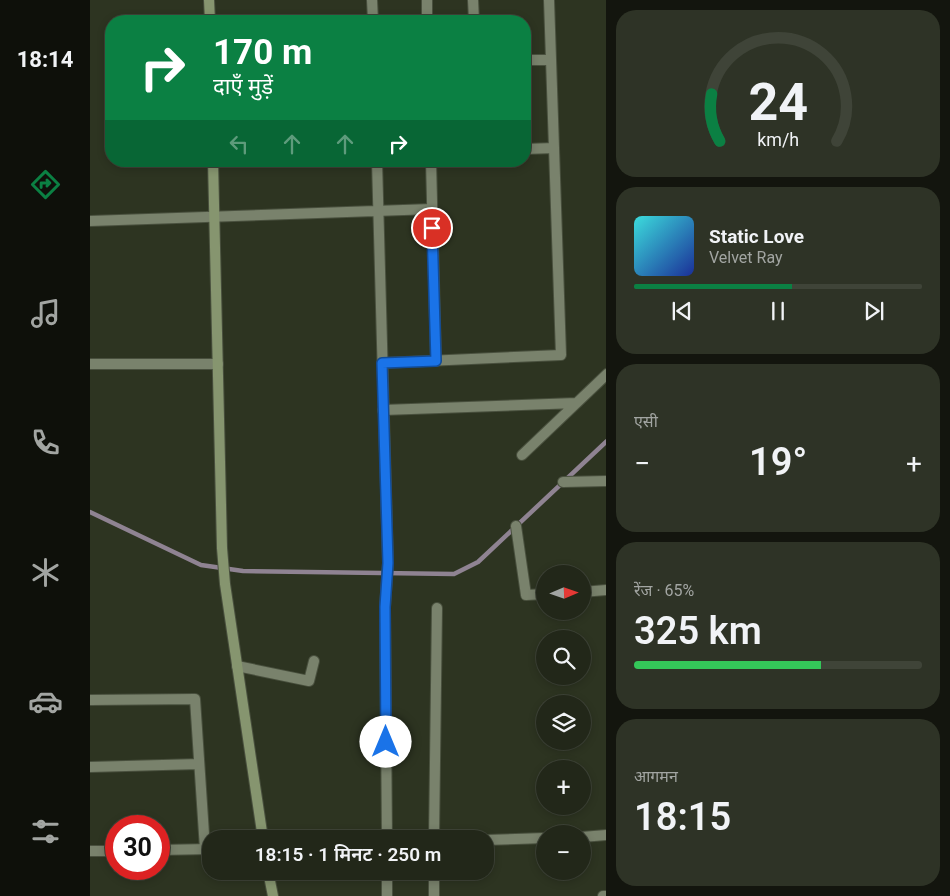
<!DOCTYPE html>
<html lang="hi">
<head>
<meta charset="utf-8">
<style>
  :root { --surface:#222719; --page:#2e3326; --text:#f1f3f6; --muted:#a2a5a2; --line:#3f4438; --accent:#0b8043 }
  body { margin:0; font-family:Roboto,"Noto Sans Devanagari",sans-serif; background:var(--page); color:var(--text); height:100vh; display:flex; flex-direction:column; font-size:19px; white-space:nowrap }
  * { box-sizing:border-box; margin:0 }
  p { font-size:16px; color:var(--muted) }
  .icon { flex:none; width:28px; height:28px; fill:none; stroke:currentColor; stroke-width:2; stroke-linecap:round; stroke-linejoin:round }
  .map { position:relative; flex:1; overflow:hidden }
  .sheet { display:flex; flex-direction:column; gap:10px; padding:10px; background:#13150e; width:344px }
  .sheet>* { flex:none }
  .banner { position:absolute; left:15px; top:15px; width:426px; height:152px; border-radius:20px; box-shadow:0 2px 8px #0003,0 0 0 1px var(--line); background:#0b8043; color:#fff; overflow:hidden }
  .needle { width:32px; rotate:88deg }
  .fabs { position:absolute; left:446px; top:565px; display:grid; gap:10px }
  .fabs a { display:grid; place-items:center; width:55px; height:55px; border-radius:50%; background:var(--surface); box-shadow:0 2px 8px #0003,0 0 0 1px var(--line); font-size:25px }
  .speed { position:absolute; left:15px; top:815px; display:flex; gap:10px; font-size:25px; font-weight:700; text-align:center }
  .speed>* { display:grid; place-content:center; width:65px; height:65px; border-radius:50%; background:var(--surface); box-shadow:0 2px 8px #0003,0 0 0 1px var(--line); line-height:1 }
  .speed .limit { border:8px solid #d22; background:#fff; color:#111 }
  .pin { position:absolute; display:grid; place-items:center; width:42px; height:42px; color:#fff; margin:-21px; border:2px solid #fff; border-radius:50%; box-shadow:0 1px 5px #0007 }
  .me { position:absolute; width:55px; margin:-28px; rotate:0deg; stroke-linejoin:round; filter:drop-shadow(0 0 4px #0008) }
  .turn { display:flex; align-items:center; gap:18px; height:105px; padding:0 25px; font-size:22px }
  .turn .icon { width:65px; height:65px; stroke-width:2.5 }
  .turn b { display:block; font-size:35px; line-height:42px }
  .lanes { display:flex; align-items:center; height:48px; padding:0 25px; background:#0003; justify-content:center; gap:25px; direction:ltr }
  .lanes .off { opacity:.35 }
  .big { font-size:38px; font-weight:600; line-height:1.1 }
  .sheet .card { flex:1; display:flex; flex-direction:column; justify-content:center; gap:8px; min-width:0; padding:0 18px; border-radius:20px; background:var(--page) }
  .sheet .dial { align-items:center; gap:0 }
  .dial svg { height:130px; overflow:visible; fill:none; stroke:var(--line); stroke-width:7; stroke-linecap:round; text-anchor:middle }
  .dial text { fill:var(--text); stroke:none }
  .song { display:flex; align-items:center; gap:15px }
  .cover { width:60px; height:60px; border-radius:8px; background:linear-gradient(135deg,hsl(180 70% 55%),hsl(230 70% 35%)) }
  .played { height:5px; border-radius:2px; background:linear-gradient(90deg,var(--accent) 55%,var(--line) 55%) }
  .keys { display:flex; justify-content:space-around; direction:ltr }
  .heat { display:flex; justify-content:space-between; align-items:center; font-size:28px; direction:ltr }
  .charge { height:8px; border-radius:4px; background:linear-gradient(90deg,#34c759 65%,var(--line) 0) }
  .trip { position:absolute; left:112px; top:830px; width:292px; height:50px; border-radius:20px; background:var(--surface); box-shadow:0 2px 8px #0003,0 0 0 1px var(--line); font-weight:600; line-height:50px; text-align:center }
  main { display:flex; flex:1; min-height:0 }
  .menu { display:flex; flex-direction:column; width:90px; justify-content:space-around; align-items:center; background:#0e100a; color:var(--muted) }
  .menu .icon { width:35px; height:35px }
  .menu .selected { color:var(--accent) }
  .menu b { font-size:22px; color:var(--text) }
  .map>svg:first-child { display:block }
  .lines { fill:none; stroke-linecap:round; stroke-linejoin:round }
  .stream { stroke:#8f8392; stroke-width:4.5 }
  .street-casing { stroke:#49503e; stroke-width:12 }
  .secondary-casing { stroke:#49503e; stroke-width:12 }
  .street { stroke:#79826c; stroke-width:10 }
  .secondary { stroke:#86956f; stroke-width:10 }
  .route-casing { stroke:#114b97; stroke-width:12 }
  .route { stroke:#1a73e8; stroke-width:9 }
</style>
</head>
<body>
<main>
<nav class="menu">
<b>18:14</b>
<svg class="icon selected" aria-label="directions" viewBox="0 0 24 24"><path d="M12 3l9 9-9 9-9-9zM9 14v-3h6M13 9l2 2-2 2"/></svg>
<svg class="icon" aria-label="music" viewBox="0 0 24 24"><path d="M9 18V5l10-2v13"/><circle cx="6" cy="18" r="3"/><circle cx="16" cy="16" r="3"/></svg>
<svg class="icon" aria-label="phone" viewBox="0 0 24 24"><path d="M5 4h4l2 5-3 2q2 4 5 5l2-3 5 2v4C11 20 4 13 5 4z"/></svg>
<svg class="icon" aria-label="climate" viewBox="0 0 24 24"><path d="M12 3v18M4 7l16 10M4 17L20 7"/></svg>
<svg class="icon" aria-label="car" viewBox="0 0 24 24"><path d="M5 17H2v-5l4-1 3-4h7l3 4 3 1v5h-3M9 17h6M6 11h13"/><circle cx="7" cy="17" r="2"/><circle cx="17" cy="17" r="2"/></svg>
<svg class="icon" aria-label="filters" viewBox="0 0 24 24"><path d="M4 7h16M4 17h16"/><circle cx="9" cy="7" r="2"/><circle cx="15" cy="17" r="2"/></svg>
</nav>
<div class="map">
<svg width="517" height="896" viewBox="0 0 517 896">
  <rect width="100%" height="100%" fill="#2d3421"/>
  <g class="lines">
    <path class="stream" d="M 0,512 L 111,565 L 153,571 L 364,574 L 388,562 L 517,441"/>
    <g class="street-casing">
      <path id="street" d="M 282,0 L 283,21
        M 337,0 L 337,21
        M 383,0 L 384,21
        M 435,60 L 461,60
        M 435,149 L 464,148
        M 287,161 L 298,563 L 295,607 L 297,839
        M 341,161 L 346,361
        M 0,221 L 342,209
        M 292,363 L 471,355 L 459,0
        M 0,364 L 128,364
        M 293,410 L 486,403
        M 432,455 L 517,374
        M 473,482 L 517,481
        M 426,526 L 436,595 L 455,594
        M 492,592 L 517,590
        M 147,666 L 219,681 L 224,661
        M 0,700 L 105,699 L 115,849
        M 0,767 L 109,764
        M 492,837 L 517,835
        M 344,839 L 347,608
        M 396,840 L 455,838
        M 69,850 L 120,849
        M 0,851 L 26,851
        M 297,871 L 297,896
        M 344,896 L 344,871
        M 513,896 L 517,896"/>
    </g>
    <g class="secondary-casing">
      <path id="secondary" d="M 119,0 L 120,21
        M 123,161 L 132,548 L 135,584 L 173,839
        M 178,871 L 183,896"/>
    </g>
    <use href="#street" class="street"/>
    <use href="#secondary" class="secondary"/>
  </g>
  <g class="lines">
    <g class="route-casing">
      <path id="route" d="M 296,742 L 295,607 L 298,563 L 292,363 L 346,361 L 342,228"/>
    </g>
    <use href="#route" class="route"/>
  </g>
</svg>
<div class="fabs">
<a><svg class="needle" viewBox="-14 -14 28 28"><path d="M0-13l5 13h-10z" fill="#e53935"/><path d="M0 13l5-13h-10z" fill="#a2a5a2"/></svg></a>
<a><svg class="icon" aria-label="search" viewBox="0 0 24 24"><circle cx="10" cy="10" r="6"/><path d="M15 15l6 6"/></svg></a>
<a><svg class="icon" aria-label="layers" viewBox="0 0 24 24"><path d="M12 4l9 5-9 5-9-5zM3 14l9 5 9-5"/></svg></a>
<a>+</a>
<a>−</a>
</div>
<div class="speed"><div class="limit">30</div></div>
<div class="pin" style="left:342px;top:228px;background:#d93025"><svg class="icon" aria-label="arrive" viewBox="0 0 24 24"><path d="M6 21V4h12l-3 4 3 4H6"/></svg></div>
<svg class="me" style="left:296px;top:742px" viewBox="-20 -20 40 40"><circle r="19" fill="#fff"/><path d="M0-13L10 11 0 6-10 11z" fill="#1a73e8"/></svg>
<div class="trip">18:15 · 1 मिनट · 250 m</div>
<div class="banner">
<div class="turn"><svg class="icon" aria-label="right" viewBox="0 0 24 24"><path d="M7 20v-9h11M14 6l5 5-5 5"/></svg><div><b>170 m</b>दाएँ मुड़ें</div></div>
<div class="lanes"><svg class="icon off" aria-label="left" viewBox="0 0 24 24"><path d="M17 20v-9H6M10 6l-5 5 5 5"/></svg><svg class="icon off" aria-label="ahead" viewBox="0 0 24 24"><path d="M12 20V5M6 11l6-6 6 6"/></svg><svg class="icon off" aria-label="ahead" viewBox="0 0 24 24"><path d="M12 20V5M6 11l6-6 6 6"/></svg><svg class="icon" aria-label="right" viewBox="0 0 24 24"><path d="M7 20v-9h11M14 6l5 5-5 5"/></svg></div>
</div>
</div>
<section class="sheet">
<div class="card dial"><svg viewBox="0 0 100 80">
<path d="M14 69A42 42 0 1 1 86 69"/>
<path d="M14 69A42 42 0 0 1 9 40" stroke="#0b8043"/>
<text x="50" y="56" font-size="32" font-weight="700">24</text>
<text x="50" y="72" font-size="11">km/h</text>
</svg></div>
<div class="card">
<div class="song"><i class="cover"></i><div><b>Static Love</b><p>Velvet Ray</p></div></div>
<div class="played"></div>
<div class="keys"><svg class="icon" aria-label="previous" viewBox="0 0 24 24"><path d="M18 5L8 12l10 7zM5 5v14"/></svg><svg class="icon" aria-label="pause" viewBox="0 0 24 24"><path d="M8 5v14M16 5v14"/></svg><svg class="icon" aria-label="next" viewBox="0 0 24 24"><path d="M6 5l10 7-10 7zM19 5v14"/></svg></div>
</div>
<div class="card"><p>एसी</p>
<div class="heat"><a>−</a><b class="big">19°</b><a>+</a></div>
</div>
<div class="card"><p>रेंज · 65%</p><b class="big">325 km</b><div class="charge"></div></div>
<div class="card"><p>आगमन</p><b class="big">18:15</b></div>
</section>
</main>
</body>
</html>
